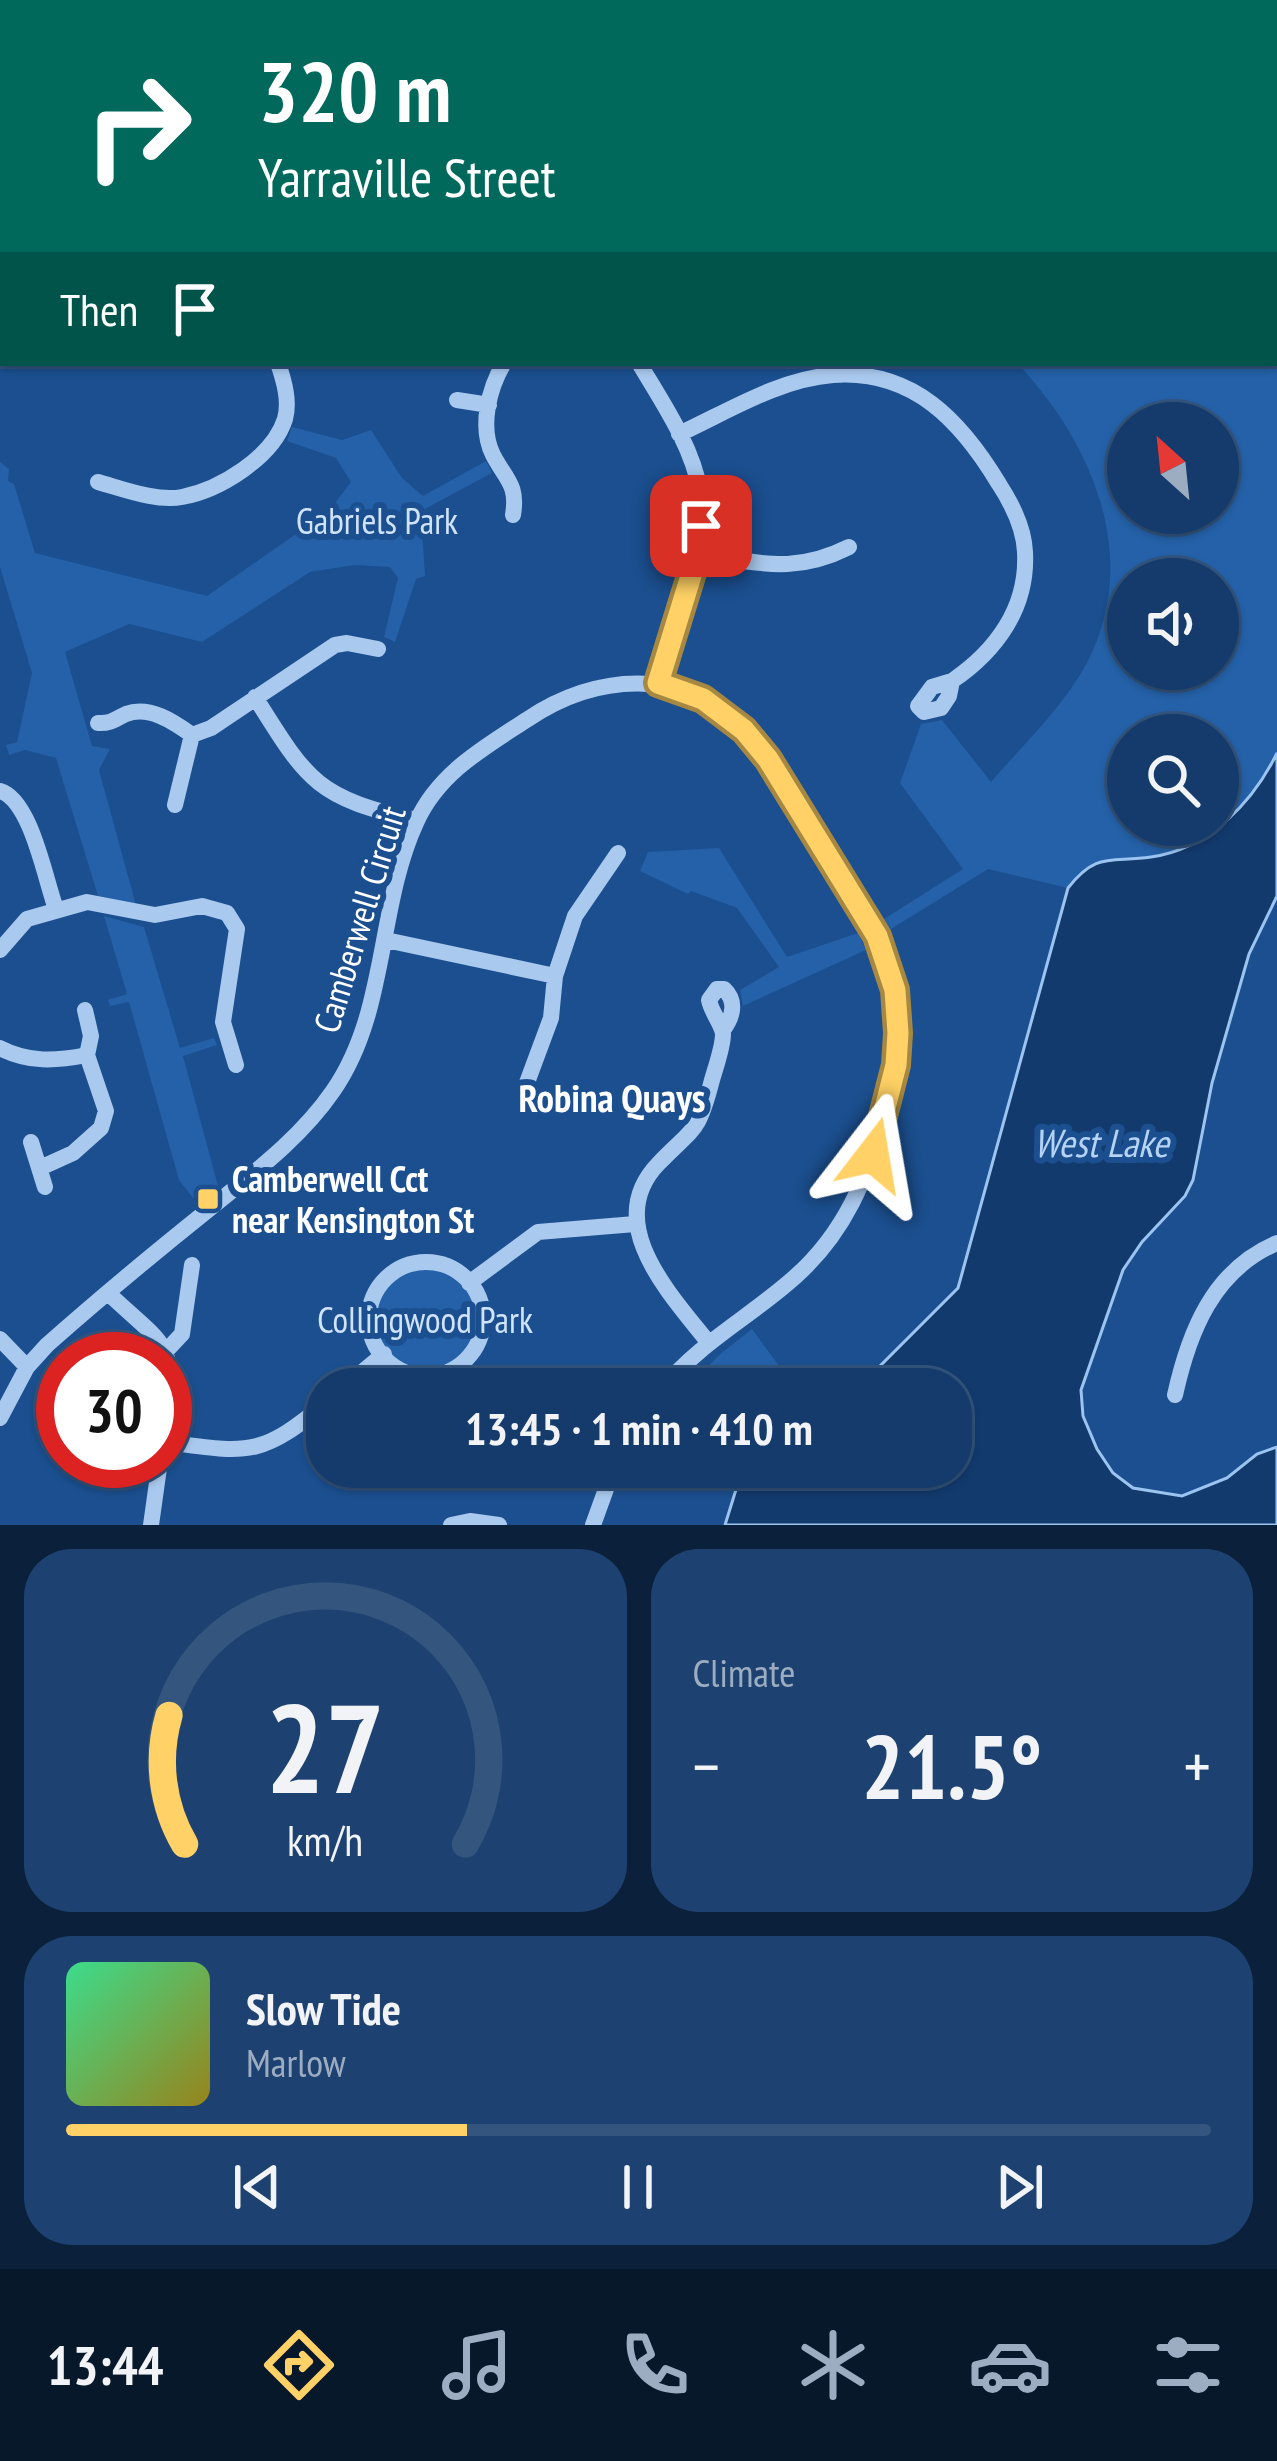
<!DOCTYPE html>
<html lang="en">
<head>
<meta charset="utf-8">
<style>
  :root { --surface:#143b6b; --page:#1d4271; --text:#f1f3f6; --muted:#9dadc1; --line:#33557e; --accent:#ffd166 }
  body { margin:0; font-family:"PT Sans Narrow",sans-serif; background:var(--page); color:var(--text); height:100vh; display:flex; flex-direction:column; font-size:45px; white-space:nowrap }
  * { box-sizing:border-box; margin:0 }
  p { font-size:39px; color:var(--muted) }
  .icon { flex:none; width:66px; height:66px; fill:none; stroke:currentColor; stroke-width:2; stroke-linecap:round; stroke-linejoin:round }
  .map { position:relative; height:1525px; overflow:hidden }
  .sheet { display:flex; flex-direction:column; gap:24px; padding:24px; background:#0b203b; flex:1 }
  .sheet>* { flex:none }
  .hud { position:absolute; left:0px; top:0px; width:1278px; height:366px; box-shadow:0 3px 9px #0004,0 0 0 3px var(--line); background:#00695c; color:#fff; overflow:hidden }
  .needle { width:78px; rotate:333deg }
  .controls { position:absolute; left:1107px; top:402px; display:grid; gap:24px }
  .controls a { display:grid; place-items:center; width:132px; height:132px; border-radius:50%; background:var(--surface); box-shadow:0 3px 9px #0004,0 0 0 3px var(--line); font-size:60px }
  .speed { position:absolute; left:36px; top:1332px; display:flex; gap:24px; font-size:60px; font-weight:700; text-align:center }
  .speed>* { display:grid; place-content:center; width:156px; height:156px; border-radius:50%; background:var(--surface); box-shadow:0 3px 9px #0004,0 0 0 3px var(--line); line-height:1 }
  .speed .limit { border:18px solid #d22; background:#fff; color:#111 }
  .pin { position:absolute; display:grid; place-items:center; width:102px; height:102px; color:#fff; margin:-51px; border-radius:24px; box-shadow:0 6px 18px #0006 }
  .me { position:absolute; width:132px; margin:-66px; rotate:14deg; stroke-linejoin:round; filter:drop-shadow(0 0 9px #0008) }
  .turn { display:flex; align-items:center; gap:42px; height:252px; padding:0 60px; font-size:54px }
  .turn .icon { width:156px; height:156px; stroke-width:2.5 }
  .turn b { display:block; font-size:84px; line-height:102px }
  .then { display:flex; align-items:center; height:114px; padding:0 60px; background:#0003; gap:24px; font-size:45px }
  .big { font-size:90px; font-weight:700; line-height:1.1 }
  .sheet .card { flex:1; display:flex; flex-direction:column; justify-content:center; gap:18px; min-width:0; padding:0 42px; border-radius:48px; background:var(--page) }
  .sheet .dial { align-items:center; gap:0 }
  .dial svg { height:312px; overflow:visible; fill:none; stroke:var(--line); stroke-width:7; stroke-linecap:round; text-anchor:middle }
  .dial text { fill:var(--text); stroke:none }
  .song { display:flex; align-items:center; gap:36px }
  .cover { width:144px; height:144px; border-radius:18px; background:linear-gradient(135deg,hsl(150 70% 55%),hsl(50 70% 35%)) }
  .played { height:12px; border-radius:6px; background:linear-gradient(90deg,var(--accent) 35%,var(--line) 35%) }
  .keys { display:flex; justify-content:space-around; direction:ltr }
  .heat { display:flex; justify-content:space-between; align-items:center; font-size:66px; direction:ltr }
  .sheet .tiles { flex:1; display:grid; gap:24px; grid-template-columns:1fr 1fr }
  .card:last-child { grid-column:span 2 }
  .trip { position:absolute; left:306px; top:1368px; width:666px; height:120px; border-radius:48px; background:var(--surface); box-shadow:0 3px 9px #0004,0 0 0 3px var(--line); font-weight:700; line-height:120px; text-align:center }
  .tab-bar { display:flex; height:192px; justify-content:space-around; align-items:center; background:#08182b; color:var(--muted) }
  .tab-bar .icon { width:84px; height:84px }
  .tab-bar .on { color:var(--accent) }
  .tab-bar b { font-size:54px; color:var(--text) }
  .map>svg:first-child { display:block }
  .green { fill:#2461a8; fill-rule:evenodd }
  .water { fill:#123a6d; stroke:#9cc4f0; stroke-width:3 }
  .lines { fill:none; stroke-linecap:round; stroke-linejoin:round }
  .minor { stroke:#a9c9ee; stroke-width:16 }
  .major { stroke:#f0f6ff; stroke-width:21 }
  .route-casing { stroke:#a68842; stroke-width:30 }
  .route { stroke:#ffd166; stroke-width:21 }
  .poi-dot { fill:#ffd166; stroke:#1b4f8f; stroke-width:4.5 }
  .labels { text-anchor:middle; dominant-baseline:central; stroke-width:12; stroke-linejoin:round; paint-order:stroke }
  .park-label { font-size:36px; fill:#cfe3fa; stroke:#1b4f8f }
  .street-label { font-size:36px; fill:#fff; stroke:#1b4f8f }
  .poi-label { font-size:36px; font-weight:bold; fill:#fff; stroke:#1b4f8f; text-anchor:start }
  .neighbourhood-label { font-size:39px; font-weight:bold; fill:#fff; stroke:#1b4f8f }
  .water-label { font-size:39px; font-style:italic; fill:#b5d3f5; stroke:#1b4f8f }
</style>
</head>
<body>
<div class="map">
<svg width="1277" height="1525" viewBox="0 0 1277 1525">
  <rect width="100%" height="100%" fill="#1b4f8f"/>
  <path class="green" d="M 924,0 L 1277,0 L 1277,753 C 1252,802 1209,848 1152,857 C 1116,863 1094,855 1068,888 L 988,869 L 891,929 L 884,919 L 963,869 L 900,783 L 921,724 L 942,720 L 991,782 C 1026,741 1071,700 1093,650 C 1138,549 1089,439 1017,363 L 1275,363 L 1275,3 L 923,3 ZM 1128,423 L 1218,423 L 1218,513 L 1128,513 ZM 1128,579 L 1218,579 L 1218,669 L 1128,669 ZM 1128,735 L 1218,735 L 1218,825 L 1128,825 Z
    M 292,427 L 342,440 L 371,430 L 402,478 L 423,496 L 486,461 L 492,473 L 421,511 L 425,576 L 416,579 L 395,642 L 384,637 L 398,578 L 390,567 L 355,565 L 310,572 L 202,642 L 129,624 L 65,652 L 92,746 L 110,749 L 99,770 L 136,905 L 98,896 L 56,758 L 25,750 L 9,755 L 6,745 L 17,742 L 32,673 L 0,567 L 0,462 L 9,469 L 8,481 L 14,484 L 35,553 L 207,596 L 329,511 L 351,482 L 336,458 L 287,441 Z
    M 719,848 L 787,957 L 858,933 L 866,950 L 743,1006 L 740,990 L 779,967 L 737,908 L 691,891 L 688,894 L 640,871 L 648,852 Z
    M 104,916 L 144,927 L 180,1048 L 214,1038 L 217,1045 L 183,1056 L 218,1186 L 197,1203 L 179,1180 L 129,1002 L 110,1006 L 108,1000 L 127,994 Z
    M 413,1265 L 416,1269 L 446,1267 L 480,1308 L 476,1312 L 476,1342 L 447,1368 L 405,1370 L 374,1336 L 376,1296 Z
    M 752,1329 L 796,1389 L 686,1389 L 719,1355 Z"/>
  <path class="water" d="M 1277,753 L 1277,896 L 1249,954 L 1212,1083 L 1193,1180 L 1185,1196 L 1142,1242 L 1123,1270 L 1081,1390 L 1083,1416 L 1097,1449 L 1113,1473 L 1133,1488 L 1182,1496 L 1227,1478 L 1257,1454 L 1277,1447 L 1277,1525 L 725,1525 L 743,1467 L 951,1467 L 951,1389 L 857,1389 L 958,1288 L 1068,888 C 1097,851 1111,863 1151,857 C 1209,849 1253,802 1277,753 Z"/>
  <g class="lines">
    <path class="minor" d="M 614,0 L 615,3
      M 814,0 L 816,3
      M 841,3 L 845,0
      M 504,363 C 489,388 479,427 493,455 C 506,480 518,484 513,515
      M 639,363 C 662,402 692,445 700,491 C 710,554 676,624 658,683
      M 457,400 L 489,405
      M 679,434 C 727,412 779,379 833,375 C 913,369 961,421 999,484 C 1012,504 1024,527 1025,552 C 1028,608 996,651 952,681 L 949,696 L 941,708 L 924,712 L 918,706 L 932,687 L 952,681
      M 98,482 C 123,489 157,502 182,497 C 220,490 273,457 285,419 C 290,401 284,381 278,363
      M 696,554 C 756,561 791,576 849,547
      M 255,697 C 308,782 317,798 417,820
      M 98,723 C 111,724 115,719 126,714 C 149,705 174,722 192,735
      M 192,735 L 211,728 L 335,645 L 347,643 L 378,649
      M 0,791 C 31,800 45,879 56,909
      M 175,805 L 192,735
      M 386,940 L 555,976
      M 0,950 L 27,919 L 87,902 L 155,915 L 202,906 L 227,913 L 237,929 L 223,1022 L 236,1065
      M 0,1048 C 29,1063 56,1061 87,1055
      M 525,1088 L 551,1018 L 555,976 L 575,916 L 618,853
      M 31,1142 L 45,1187
      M 40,1168 L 73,1153 L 101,1128 L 106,1111 L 87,1055 L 91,1036 L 85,1010
      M369 1319a57 57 0 1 1 114 0a57 57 0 1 1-114 0Z
      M 469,1283 L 538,1232 L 635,1224
      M 108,1293 C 166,1348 177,1339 165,1425
      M 0,1339 L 27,1367
      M 708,1342 C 670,1294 601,1222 659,1163 C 695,1126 698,1134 712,1080 C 716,1066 723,1047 723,1034 C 722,1024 711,1012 709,1000 L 717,989 L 724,989 C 737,1001 733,1017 723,1030
      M 167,1350 L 182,1334 L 192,1265
      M 342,1389 L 384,1354
      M 1175,1395 C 1189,1332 1213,1270 1277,1243
      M 0,1418 L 27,1367 L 47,1345 C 99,1299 153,1254 208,1210 C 252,1174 300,1139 333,1091 C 388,1012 377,908 416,823 C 438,773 485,747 528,719 C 595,674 683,666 744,729 C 769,756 786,789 806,819 C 830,858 854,897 877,936 C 906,1003 899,1048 883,1116 C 868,1178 844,1233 796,1276 C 752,1316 700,1342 662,1389
      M 165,1442 C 249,1453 260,1458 327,1402
      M 151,1525 L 160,1461
      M 451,1525 L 470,1521 L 499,1525
      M 593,1525 L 614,1467"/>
    <path class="major" d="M 39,3 L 40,0
      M 65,3 L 66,0
      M 0,175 L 3,162
      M 0,250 L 3,252
      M 0,314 L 3,312"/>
  </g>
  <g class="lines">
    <g class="route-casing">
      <path id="route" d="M 701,526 L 694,566 L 658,683 L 703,699 L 744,730 L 768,759 L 877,936 L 895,990 L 898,1033 L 896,1065 L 873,1155"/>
    </g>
    <use href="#route" class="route"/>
  </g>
  <rect class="poi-dot" x="196" y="1187" width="24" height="24" rx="6"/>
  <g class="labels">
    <g class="park-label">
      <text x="377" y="520">Gabriels Park</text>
      <text x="425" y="1319">Collingwood Park</text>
    </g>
    <g class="street-label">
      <text transform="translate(359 919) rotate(-73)">Camberwell Circuit</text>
    </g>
    <g class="poi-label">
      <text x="232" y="1178">Camberwell Cct<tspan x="232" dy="41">near Kensington St</tspan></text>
    </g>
    <g class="neighbourhood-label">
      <text x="612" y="1097">Robina Quays</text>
    </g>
    <g class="water-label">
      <text x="1101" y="1142">West Lake</text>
    </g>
  </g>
</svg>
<div class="controls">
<a><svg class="needle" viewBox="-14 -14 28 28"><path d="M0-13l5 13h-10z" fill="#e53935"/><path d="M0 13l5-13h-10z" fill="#9dadc1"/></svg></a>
<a><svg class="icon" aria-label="sound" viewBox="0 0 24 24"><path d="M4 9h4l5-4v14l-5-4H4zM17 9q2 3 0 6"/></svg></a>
<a><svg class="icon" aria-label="search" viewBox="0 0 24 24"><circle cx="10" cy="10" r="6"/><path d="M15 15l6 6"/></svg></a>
</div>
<div class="speed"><div class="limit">30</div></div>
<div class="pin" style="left:701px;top:526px;background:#d93025"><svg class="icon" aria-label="arrive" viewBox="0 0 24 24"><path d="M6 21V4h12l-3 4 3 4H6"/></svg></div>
<svg class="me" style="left:873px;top:1155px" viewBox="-20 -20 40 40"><path d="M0-17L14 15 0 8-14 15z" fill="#ffd166" stroke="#fff" stroke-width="4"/></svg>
<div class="trip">13:45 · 1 min · 410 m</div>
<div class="hud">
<div class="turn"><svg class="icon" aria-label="right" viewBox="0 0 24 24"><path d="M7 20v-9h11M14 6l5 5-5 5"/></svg><div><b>320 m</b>Yarraville Street</div></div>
<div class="then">Then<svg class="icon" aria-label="arrive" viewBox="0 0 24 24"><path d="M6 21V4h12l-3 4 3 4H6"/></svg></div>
</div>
</div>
<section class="sheet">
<div class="tiles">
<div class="card dial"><svg viewBox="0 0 100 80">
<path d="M14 69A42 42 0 1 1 86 69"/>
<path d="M14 69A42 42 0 0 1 10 36" stroke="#ffd166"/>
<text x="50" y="56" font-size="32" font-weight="700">27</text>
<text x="50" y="72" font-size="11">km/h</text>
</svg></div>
<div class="card"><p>Climate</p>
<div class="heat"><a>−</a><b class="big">21.5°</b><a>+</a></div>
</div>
<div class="card">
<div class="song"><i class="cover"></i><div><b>Slow Tide</b><p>Marlow</p></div></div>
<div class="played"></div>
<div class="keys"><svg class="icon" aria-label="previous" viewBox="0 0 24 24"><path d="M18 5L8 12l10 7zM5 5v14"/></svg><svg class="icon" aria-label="pause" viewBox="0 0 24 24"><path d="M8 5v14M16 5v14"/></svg><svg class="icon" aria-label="next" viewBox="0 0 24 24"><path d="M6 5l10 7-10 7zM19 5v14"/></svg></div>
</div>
</div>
</section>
<nav class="tab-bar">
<b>13:44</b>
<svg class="icon on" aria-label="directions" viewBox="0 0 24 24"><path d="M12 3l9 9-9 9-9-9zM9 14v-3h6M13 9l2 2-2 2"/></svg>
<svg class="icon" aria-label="music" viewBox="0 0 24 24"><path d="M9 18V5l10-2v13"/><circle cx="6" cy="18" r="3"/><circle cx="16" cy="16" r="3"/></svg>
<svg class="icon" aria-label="phone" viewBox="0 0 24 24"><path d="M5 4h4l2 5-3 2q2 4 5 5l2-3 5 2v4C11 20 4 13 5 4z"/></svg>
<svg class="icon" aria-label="climate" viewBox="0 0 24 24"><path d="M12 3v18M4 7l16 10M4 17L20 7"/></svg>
<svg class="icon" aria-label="car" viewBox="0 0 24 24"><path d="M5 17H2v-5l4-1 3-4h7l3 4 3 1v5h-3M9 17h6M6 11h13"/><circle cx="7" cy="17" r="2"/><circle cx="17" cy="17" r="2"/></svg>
<svg class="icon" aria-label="filters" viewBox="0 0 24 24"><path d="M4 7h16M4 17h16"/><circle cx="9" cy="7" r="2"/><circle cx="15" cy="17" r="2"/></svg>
</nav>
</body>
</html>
